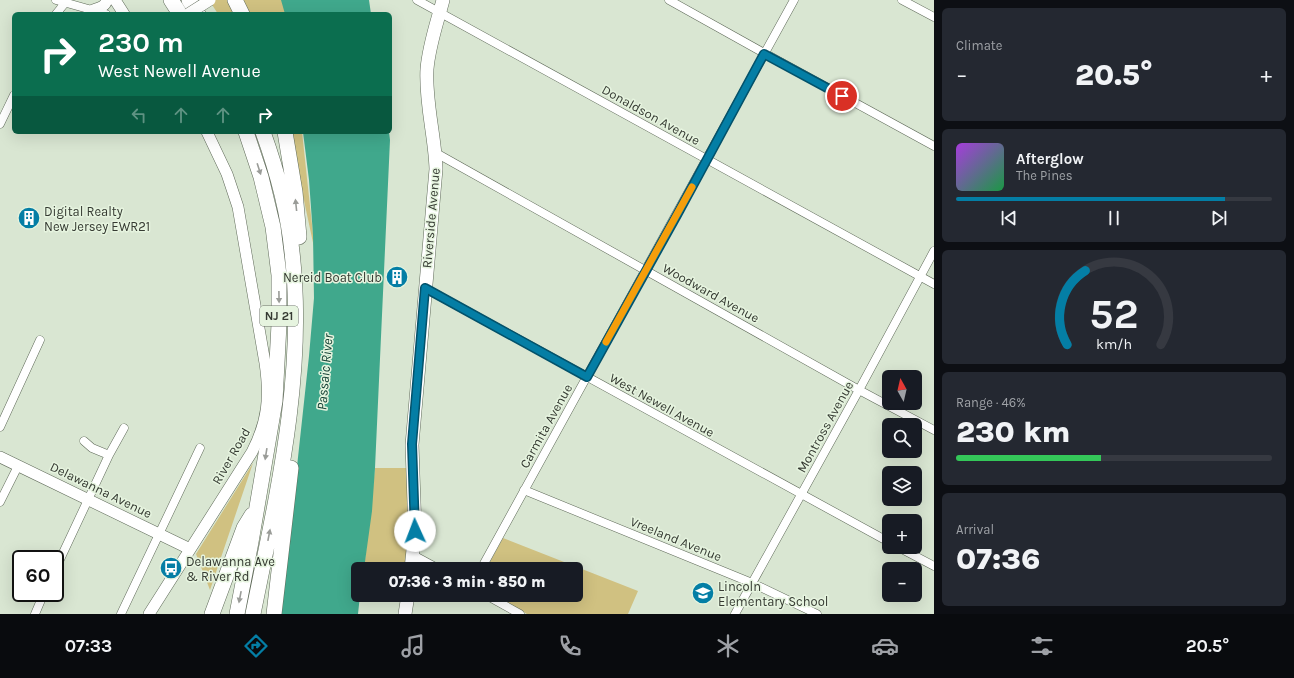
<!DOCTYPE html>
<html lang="en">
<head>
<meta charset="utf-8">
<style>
  :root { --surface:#171b24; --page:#242831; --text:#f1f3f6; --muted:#9ea1a6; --line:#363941; --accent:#047ea5 }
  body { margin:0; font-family:Karla,sans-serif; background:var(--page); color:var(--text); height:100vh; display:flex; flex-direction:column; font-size:15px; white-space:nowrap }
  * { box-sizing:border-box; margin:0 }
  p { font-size:13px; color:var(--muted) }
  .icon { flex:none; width:22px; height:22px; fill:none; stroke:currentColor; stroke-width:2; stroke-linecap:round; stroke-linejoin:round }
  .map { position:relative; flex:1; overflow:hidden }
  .sheet { display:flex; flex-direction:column; gap:8px; padding:8px; background:#0d0f14; width:360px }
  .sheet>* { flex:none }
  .hud { position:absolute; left:12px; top:12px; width:380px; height:122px; border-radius:6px; box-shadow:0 4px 16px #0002; background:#0b6e4f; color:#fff; overflow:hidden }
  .needle { width:26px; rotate:352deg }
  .fabs { position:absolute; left:882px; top:370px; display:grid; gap:8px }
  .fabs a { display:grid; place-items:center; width:40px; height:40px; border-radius:6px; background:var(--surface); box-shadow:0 4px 16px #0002; font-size:20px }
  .speed { position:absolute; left:12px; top:550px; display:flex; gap:8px; font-size:20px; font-weight:700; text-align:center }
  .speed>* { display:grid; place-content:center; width:52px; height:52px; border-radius:50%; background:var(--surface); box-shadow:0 4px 16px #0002; line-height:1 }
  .speed .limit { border:2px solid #111; border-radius:6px; background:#fff; color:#111 }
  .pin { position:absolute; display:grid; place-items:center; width:34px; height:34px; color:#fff; margin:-17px; border:2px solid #fff; border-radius:50%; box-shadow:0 1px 4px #0007 }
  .me { position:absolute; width:44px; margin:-22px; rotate:358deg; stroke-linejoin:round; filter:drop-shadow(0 0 3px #0008) }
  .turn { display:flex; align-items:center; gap:14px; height:84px; padding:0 20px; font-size:18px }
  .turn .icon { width:52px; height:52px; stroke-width:2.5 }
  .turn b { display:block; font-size:28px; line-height:34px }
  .lanes { display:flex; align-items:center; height:38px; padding:0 20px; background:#0003; justify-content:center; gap:20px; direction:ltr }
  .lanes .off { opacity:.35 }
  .big { font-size:30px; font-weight:800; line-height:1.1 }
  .sheet .widget { flex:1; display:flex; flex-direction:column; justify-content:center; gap:6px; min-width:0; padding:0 14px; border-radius:6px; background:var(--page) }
  .sheet .dial { align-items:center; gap:0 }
  .dial svg { height:104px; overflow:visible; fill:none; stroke:var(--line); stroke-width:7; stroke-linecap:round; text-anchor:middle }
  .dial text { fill:var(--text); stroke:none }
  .song { display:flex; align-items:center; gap:12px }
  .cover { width:48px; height:48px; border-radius:6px; background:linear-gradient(135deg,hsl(280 70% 55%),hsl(140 70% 35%)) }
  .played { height:4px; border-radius:2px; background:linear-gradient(90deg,var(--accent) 85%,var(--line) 85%) }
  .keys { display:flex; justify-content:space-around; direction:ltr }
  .heat { display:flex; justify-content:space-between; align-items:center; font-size:22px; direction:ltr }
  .charge { height:6px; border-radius:3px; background:linear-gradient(90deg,#34c759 46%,var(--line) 0) }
  .trip { position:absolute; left:351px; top:562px; width:232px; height:40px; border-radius:6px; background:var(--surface); box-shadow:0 4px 16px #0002; font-weight:800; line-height:40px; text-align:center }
  .dock { display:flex; height:64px; justify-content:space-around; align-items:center; background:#090b0e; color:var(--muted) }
  .dock .icon { width:28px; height:28px }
  .dock .on { color:var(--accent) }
  .dock b { font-size:18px; color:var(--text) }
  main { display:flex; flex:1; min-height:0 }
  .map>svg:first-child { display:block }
  .green { fill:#d0c181 }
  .water { fill:#40a88c }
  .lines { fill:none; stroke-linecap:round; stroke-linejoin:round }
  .minor-casing { stroke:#5f6a59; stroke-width:9 }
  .tertiary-casing { stroke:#5f6a59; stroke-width:12 }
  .primary-casing { stroke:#5f6a59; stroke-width:14 }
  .motorway-casing { stroke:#5f6a59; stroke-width:16 }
  .minor { stroke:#fff; stroke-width:8 }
  .tertiary { stroke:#fff; stroke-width:11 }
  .primary { stroke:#fff; stroke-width:13 }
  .motorway { stroke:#fff; stroke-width:15 }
  .tertiary-bridge-casing { stroke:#5f6a59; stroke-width:12; stroke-linecap:butt }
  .tertiary-bridge { stroke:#fff; stroke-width:11 }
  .oneway { fill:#9a9c98 }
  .route-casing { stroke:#03526b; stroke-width:10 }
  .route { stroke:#047ea5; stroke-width:7 }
  .slow { stroke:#f59e0b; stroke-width:7 }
  .labels { text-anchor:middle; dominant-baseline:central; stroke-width:3; stroke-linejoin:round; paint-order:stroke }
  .shield { fill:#e6f4df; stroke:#6a7266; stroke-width:1 }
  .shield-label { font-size:12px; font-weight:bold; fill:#353a32 }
  .street-label { font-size:13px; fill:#353a32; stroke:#e6f4df }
  .poi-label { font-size:13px; fill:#353a32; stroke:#e6f4df; text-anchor:start }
  .water-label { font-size:14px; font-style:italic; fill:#174437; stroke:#e6f4df }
</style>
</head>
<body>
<main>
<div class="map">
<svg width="934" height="614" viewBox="0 0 934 614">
  <rect width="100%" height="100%" fill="#d9e6d2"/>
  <path class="green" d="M 209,0 L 289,0 L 290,14 L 218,14 Z
    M 280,132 L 302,132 L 315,252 L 297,168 Z
    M 253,463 L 210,590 L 196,554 Z
    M 375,468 L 408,468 L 410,530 L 407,569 L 364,569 Z
    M 503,538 L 638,591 L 628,614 L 527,614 L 495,595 L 576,595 L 576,569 L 486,569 Z"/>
  <path class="water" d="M 281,0 L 369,0 L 371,14 L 285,14 Z
    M 303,132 L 389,132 L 390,140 L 375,468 L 372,511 L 364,569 L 358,569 L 358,595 L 360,595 L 358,614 L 281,614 L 309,356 L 314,298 L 313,235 L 309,180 Z"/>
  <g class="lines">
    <g class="minor-casing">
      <path id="minor" d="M 56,0 L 106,14
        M 417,0 L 934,284
        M 669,0 L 764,53 L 934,146
        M 902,0 L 934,17
        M 56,14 L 65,3
        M 0,124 L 14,95
        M 436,153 L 859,390 L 934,430
        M 425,288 L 889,542
        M 0,427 L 40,340
        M 84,441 L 92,448 L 109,455
        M 524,490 L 752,583 L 817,614
        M 0,502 L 18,466
        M 898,547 L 934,566
        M 413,555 L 439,569
        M 481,569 L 794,0
        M 55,570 L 109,455 L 124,428
        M 486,595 L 520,614
        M 35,614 L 44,593
        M 121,614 L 200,448
        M 735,614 L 859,390 L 934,251"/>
    </g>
    <g class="tertiary-casing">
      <path id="tertiary" d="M 115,0 L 124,14
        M 93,10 C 99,8 105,7 107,0
        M 0,457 L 190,549
        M 149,614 L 252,452 C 268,421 270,397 265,363 L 238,207 L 227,174 L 207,132"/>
    </g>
    <g class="primary-casing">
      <path id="primary" d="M 411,569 L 415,531 L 412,445 L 436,169 C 435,136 425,102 427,69 C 429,45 437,23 443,0
        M 405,614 L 408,595"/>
    </g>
    <g class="motorway-casing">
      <path id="motorway" d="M 171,0 L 180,14
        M 189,0 L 198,14
        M 235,0 L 242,14
        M 285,132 L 295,192 L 299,237
        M 212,614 L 244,528 L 252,515
        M 237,614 L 251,542 L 275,401 L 279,324 L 279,275 L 273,227 L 261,177 L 246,132
        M 253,614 C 277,495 306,374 292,252 C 288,211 277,171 263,132
        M 274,614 L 291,468"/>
    </g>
    <use href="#minor" class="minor"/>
    <use href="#tertiary" class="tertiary"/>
    <use href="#primary" class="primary"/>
    <use href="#motorway" class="motorway"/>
    <g class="tertiary-bridge-casing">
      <path id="tertiary-bridge" d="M 188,14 L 210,0"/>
    </g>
    <use href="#tertiary-bridge" class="tertiary-bridge"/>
  </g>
  <defs><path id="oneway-solid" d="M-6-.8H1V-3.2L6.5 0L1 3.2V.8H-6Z"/></defs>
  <g class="oneway">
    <use href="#oneway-solid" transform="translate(259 169) rotate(72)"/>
    <use href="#oneway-solid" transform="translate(296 205) rotate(-96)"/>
    <use href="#oneway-solid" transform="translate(279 297) rotate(89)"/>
    <use href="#oneway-solid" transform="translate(266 454) rotate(99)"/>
    <use href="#oneway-solid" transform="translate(269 535) rotate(-79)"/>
    <use href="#oneway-solid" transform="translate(240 597) rotate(101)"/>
  </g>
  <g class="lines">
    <g class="route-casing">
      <path id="route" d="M 415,531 L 412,444 L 425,288 L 587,377 L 677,215 L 764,54 L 842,96"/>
    </g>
    <use href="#route" class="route"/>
    <path class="slow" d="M 606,342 L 692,187"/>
  </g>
  <defs>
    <g id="building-disc" transform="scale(1.15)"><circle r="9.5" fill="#047ea5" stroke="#e6f4df"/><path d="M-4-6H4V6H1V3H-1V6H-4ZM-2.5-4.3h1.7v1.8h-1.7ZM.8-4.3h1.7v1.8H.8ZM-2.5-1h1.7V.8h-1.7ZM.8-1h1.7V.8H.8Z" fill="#fff"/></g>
    <g id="bus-disc" transform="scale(1.15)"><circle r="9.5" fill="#047ea5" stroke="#e6f4df"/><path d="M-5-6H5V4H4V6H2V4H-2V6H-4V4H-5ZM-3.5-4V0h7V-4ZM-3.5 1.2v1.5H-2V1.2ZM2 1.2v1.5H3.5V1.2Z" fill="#fff"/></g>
    <g id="school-disc" transform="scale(1.15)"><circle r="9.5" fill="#047ea5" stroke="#e6f4df"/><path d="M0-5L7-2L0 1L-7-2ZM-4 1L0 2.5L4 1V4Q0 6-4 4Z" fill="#fff"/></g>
  </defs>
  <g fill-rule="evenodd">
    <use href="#building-disc" x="29" y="218"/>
    <use href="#building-disc" x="397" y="277"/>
    <use href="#bus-disc" x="171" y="568"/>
    <use href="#school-disc" x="703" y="593"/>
  </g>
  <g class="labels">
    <rect class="shield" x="260" y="306" width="38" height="20" rx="3"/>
    <g class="shield-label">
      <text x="279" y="316">NJ 21</text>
    </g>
    <g class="street-label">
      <text transform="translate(651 115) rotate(29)">Donaldson Avenue</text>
      <text transform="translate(431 218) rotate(-85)">Riverside Avenue</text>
      <text transform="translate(711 293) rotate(29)">Woodward Avenue</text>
      <text transform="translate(662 405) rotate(29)">West Newell Avenue</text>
      <text transform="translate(546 426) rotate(-61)">Carmita Avenue</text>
      <text transform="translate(825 427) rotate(-61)">Montross Avenue</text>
      <text transform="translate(231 456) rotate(-60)">River Road</text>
      <text transform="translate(101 490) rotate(26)">Delawanna Avenue</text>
      <text transform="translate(676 539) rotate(22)">Vreeland Avenue</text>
    </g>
    <g class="poi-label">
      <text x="44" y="211">Digital Realty<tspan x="44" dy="15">New Jersey EWR21</tspan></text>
      <text x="382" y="277" text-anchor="end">Nereid Boat Club</text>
      <text x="186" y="561">Delawanna Ave<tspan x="186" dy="15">&amp; River Rd</tspan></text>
      <text x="718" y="586">Lincoln<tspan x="718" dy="15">Elementary School</tspan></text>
    </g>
    <g class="water-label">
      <text transform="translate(325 372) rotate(-85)">Passaic River</text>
    </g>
  </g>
</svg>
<div class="fabs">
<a><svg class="needle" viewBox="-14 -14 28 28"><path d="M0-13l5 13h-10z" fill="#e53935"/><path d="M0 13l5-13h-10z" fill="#9ea1a6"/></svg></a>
<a><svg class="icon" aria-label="search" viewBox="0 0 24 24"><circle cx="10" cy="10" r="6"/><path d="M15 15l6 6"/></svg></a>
<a><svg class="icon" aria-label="layers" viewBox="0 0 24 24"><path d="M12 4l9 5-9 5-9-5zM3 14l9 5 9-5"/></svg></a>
<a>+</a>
<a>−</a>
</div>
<div class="speed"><div class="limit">60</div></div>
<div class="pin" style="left:842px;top:96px;background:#d93025"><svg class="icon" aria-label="arrive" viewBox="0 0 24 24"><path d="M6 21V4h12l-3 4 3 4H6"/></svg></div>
<svg class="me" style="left:415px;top:531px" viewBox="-20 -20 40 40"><circle r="19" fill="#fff"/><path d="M0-13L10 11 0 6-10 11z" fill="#047ea5"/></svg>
<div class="trip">07:36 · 3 min · 850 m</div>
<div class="hud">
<div class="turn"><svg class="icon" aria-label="right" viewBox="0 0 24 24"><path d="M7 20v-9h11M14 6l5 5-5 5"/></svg><div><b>230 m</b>West Newell Avenue</div></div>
<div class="lanes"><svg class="icon off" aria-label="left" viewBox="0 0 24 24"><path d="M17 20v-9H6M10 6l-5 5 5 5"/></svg><svg class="icon off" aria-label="ahead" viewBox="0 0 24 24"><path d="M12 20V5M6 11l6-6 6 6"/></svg><svg class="icon off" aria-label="ahead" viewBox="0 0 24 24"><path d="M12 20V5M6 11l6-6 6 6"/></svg><svg class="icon" aria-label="right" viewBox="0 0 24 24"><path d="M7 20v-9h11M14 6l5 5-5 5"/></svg></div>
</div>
</div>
<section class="sheet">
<div class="widget"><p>Climate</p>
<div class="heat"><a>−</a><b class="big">20.5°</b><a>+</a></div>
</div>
<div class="widget">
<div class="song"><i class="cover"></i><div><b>Afterglow</b><p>The Pines</p></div></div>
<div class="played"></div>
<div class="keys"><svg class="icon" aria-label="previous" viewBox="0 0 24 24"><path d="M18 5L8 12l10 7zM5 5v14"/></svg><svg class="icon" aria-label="pause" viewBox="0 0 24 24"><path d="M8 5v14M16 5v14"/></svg><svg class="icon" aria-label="next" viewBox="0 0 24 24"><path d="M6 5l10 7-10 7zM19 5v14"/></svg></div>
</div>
<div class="widget dial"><svg viewBox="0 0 100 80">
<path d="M14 69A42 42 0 1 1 86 69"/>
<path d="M14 69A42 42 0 0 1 28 12" stroke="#047ea5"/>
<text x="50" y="56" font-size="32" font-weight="700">52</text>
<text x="50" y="72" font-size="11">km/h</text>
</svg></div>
<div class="widget"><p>Range · 46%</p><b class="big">230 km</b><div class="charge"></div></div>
<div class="widget"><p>Arrival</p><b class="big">07:36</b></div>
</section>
</main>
<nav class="dock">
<b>07:33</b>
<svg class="icon on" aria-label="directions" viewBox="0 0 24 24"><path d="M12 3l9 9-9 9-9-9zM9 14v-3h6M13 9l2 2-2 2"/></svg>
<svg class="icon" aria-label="music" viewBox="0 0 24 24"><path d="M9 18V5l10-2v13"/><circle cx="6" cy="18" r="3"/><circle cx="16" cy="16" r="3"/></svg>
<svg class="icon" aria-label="phone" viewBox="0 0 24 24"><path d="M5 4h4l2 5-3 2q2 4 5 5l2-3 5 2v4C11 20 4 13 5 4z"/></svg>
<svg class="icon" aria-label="climate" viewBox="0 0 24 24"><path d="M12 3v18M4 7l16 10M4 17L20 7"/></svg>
<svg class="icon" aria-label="car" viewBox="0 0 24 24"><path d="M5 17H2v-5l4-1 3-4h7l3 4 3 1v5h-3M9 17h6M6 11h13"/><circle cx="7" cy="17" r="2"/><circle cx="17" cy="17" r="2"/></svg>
<svg class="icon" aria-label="filters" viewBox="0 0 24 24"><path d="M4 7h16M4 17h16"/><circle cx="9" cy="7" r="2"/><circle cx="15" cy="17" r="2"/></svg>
<b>20.5°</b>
</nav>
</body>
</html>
